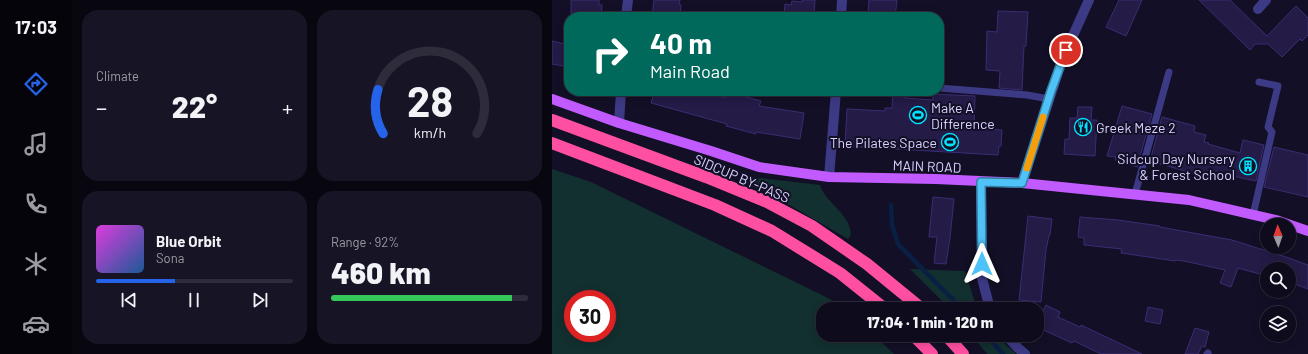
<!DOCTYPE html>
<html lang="en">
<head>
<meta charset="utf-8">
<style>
  :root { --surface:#0e0b1c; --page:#171425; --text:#f1f3f6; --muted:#9b9ba3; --line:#2e2b3b; --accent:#2563eb }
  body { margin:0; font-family:Barlow,sans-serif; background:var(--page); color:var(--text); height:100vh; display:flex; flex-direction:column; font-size:15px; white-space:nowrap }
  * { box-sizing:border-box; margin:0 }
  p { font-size:13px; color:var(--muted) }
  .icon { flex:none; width:22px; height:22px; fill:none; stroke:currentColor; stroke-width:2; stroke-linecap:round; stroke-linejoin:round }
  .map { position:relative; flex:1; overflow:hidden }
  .side { display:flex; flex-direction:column; gap:10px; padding:10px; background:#08060f; width:480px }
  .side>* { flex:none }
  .hud { position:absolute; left:12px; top:12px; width:380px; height:84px; border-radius:16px; box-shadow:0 2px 10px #0003,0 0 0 1px var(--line); background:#00695c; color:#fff; overflow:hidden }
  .needle { width:26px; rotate:358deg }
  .buttons { position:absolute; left:708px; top:218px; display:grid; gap:8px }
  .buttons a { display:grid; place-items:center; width:36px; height:36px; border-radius:50%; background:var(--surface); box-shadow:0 2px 10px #0003,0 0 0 1px var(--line); font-size:20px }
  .speed { position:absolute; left:12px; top:290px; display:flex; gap:8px; font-size:20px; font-weight:700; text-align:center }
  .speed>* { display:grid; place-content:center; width:52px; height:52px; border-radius:50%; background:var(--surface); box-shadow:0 2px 10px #0003,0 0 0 1px var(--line); line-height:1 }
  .speed .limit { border:6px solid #d22; background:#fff; color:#111 }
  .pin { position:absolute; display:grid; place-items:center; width:34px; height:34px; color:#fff; margin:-17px; border:2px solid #fff; border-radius:50%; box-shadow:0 1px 4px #0007 }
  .me { position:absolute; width:44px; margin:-22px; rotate:0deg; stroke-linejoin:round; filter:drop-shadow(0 0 3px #0008) }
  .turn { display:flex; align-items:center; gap:14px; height:84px; padding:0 20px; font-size:18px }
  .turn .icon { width:52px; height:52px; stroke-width:2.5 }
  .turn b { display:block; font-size:28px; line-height:34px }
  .big { font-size:30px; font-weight:800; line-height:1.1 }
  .side .widget { flex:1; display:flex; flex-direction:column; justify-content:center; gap:6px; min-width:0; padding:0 14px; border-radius:16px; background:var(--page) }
  .side .dial { align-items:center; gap:0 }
  .dial svg { height:104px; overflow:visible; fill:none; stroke:var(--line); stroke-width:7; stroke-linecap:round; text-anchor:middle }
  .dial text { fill:var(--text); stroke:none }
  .song { display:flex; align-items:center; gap:12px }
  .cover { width:48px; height:48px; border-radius:6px; background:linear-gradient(135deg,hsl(300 70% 55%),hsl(210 70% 35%)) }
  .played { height:4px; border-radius:2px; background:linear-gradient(90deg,var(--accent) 40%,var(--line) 40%) }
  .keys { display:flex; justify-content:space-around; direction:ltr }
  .heat { display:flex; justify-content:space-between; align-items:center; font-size:22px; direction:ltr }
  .charge { height:6px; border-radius:3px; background:linear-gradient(90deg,#34c759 92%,var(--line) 0) }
  .side .tiles { flex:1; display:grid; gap:10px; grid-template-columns:repeat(2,1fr) }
  .trip { position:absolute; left:264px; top:302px; width:228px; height:40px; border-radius:16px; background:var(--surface); box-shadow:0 2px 10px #0003,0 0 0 1px var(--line); font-weight:800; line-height:40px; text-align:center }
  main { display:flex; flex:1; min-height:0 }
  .tabs { display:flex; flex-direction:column; width:72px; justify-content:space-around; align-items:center; background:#06040b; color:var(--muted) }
  .tabs .icon { width:28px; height:28px }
  .tabs .on { color:var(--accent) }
  .tabs b { font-size:18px; color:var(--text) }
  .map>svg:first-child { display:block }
  .green { fill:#12302f; fill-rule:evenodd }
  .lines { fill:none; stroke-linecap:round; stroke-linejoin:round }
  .stream { stroke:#0a1f44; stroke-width:4.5 }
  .building { fill:#241b47; stroke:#3b2d73 }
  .lane { stroke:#3d3a85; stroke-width:7 }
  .street { stroke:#3d3a85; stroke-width:10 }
  .primary { stroke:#c25bff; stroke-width:10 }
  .highway { stroke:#ff4fa3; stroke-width:12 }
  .route-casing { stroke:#337fa1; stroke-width:10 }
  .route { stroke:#4fc3f7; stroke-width:7 }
  .slow { stroke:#f59e0b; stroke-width:7 }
  .labels { text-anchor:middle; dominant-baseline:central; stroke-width:4; stroke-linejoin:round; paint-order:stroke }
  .poi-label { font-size:14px; fill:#d9d4ff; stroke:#130f26; text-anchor:start }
  .street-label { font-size:14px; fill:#d9d4ff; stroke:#130f26 }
</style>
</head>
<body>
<main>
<nav class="tabs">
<b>17:03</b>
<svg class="icon on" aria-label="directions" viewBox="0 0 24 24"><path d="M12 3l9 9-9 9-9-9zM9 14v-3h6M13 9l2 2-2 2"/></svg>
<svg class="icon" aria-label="music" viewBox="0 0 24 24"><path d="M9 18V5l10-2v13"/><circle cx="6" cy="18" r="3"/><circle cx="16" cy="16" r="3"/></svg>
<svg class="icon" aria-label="phone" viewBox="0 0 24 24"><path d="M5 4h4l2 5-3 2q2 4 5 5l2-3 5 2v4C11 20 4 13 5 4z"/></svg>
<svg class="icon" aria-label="climate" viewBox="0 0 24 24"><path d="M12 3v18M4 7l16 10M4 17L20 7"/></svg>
<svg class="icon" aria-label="car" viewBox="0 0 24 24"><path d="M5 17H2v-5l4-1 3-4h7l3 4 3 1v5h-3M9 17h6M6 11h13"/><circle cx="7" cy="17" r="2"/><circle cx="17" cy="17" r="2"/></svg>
</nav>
<section class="side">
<div class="tiles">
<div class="widget"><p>Climate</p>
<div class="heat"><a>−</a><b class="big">22°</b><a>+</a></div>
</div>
<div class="widget dial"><svg viewBox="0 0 100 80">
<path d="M14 69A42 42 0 1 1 86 69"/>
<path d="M14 69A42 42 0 0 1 10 35" stroke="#2563eb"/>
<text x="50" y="56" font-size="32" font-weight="700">28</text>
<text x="50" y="72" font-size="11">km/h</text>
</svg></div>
<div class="widget">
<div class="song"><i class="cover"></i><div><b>Blue Orbit</b><p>Sona</p></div></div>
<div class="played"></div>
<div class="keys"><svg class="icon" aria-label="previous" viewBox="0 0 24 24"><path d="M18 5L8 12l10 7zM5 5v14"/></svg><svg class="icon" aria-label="pause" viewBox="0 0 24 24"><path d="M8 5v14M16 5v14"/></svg><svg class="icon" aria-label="next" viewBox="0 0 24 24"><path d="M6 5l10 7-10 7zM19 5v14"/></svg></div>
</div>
<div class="widget"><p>Range · 92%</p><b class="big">460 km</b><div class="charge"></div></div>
</div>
</section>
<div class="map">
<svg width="756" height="354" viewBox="0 0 756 354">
  <rect width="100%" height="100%" fill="#130f26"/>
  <path class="green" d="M 0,169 L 39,182 L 278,299 L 291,309 L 271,309 L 271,335 L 322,335 L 342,354 L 0,354 ZM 21,299 L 55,299 L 55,333 L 21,333 Z
    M 190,176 L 268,185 C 274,204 298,213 299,235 L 296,239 L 215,192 L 186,181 Z
    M 358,269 L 413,271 L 425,309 L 398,309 Z
    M 420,335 L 443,335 L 464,354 L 435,354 Z"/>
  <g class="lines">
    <path class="stream" d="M 339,205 L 340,225 L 346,244 L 410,309
      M 434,335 L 451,354"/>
  </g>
  <path class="building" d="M 19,0 L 47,0 L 47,5 L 50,5 L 49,17 L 36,17 L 36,14 L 19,13 Z
    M 102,0 L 128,0 L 127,4 L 129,5 L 128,17 L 100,17 Z
    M 250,0 L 263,0 L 262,17 L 232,17 L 233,4 L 239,5 L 240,1 L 250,2 Z
    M 317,0 L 345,0 L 343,17 L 317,17 L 317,15 L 316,15 Z
    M 567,0 L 590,0 L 574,36 L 554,27 Z
    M 647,0 L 678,0 L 715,36 L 744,6 L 756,18 L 756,35 L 750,41 L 748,39 L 730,57 L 716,44 L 703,44 L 698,50 Z
    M 446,11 L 476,12 L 474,46 L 472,46 L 470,90 L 447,88 L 448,71 L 434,70 L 435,31 L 445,32 Z
    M 0,41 L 17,45 L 17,67 L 0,64 Z
    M 103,91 L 149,91 L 174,98 L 176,92 L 209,101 L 207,106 L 252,113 L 248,139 L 204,132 L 204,134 L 174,126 L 175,124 L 99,103 Z
    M 341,91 L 354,91 L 353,98 L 381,100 L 381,94 L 423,96 L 422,126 L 427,126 L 426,128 L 450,130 L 449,146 L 447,146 L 446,155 L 293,146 L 295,109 L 333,111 L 333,108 L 340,108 Z
    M 570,106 L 600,114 L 585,167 L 563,160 L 564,157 L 555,156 Z
    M 526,107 L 540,107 L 539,120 L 545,120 L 543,156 L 512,154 L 513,139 L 517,139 L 518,118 L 525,118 Z
    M 610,117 L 643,126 L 642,132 L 654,135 L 652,142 L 657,143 L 656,144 L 688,153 L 691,140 L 712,145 L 704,181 L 666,173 L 666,176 L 648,171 L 647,175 L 598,161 Z
    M 722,147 L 756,155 L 756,197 L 712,187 Z
    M 381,197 L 402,199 L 398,238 L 394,264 L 382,263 L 385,237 L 377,237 Z
    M 476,216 L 500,219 L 498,235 L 497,235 L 494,250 L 489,302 L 467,300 Z
    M 528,217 L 566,220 L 608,226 L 608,227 L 680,240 L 734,257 L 756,265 L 756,289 L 737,282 L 737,269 L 715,269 L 715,276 L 686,268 L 679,287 L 668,283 L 673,270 L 632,261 L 623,260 L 623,261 L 569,253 L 570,249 L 532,245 L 532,238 L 526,237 Z
    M 494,305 L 508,312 L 506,317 L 528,327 L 529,325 L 590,354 L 549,354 L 522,341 L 520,343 L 485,327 L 485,324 Z
    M 596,307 L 611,310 L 608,324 L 593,321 Z
    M 643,328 L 657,332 L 653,347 L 650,346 L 646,354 L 633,354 Z"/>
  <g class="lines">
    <path class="lane" d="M 387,88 L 475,95 L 497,99
      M 583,194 L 617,72
      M 701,215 L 720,132 L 716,127 L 726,86 L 707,82
      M 655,354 L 656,353"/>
    <path class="street" d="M 706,9 L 714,0
      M 74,17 L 76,0
      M 289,17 L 290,0
      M 67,123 L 69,91
      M 277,177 L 284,91
      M 429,182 L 430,278 L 438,309
      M 470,183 L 510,60 L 537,0
      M 454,335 L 466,348 L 473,354"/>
    <path class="primary" d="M 0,99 L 67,123 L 159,151 L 207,167 L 277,177 L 384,179 L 470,183 L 637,200 L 724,220 L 756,231"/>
    <path class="highway" d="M 0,120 L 154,177 L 215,202 L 260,226 L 315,264 L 370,309
      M 0,143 L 163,205 L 220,231 L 288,273 L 333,309
      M 361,335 L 380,354
      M 394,335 L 411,354"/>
  </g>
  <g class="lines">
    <g class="route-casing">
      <path id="route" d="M 430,264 L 429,182 L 470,183 L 499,91 L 514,50"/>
    </g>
    <use href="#route" class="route"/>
    <path class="slow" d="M 475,168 L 491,117"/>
  </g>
  <defs>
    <g id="stadium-ring" transform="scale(0.9)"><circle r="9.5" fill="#130f26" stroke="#00e5ff" stroke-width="1.5"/><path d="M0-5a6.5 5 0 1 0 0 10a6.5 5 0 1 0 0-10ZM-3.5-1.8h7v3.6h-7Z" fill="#00e5ff"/></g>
    <g id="restaurant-ring" transform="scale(0.9)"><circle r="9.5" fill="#130f26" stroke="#00e5ff" stroke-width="1.5"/><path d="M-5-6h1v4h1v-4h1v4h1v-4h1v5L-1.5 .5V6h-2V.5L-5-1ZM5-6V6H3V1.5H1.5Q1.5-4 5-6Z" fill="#00e5ff"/></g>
    <g id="building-ring" transform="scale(0.9)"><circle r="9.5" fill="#130f26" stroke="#00e5ff" stroke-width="1.5"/><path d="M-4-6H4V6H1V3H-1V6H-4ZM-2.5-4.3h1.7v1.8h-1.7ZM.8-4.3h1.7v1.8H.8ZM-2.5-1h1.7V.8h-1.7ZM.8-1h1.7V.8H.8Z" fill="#00e5ff"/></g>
  </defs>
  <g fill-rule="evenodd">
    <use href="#stadium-ring" x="366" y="115"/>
    <use href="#restaurant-ring" x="531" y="127"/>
    <use href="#stadium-ring" x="398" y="142"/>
    <use href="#building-ring" x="696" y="166"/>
  </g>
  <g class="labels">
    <g class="poi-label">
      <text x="379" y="107">Make A<tspan x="379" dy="16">Difference</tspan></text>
      <text x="544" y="127">Greek Meze 2</text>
      <text x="385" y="142" text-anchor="end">The Pilates Space</text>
      <text x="683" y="158" text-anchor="end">Sidcup Day Nursery<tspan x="683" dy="16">&amp; Forest School</tspan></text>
    </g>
    <g class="street-label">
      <text transform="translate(375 166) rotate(2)">MAIN ROAD</text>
      <text transform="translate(190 178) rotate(23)">SIDCUP BY-PASS</text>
    </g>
  </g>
</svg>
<div class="buttons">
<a><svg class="needle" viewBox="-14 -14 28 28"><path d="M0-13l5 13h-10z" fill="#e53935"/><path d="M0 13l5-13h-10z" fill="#9b9ba3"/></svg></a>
<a><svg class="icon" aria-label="search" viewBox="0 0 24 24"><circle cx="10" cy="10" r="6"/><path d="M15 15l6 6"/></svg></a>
<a><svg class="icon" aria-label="layers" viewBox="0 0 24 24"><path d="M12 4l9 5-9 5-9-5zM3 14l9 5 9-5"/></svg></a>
</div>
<div class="speed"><div class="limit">30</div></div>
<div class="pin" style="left:514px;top:50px;background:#d93025"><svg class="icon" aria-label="arrive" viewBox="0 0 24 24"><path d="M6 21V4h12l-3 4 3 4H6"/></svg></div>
<svg class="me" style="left:430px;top:264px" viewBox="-20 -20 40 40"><path d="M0-17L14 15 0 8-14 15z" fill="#4fc3f7" stroke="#fff" stroke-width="4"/></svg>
<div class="trip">17:04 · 1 min · 120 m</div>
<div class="hud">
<div class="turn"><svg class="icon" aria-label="right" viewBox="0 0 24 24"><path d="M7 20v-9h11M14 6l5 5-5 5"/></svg><div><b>40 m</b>Main Road</div></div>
</div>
</div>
</main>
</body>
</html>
